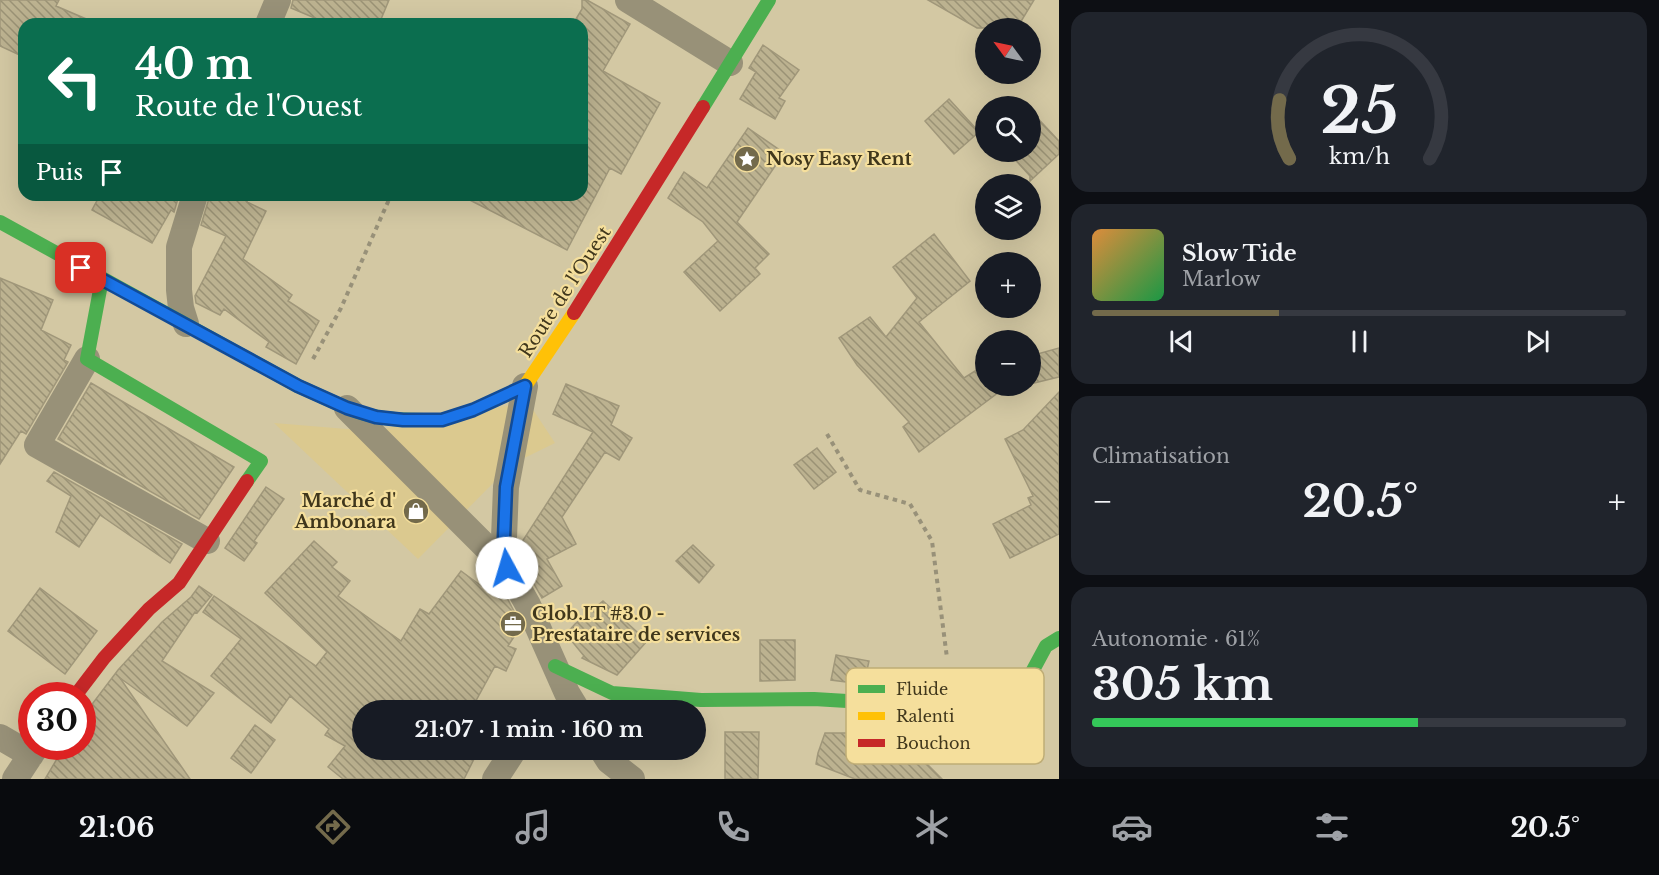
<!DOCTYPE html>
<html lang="fr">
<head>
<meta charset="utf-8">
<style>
  :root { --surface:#171b24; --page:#20242c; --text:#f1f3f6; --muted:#9ea1a6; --line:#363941; --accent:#736a4b }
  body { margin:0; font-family:"Libre Baskerville",serif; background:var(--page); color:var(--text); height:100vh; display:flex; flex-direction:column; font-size:22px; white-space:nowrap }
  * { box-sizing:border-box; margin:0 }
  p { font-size:20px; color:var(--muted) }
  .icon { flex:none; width:33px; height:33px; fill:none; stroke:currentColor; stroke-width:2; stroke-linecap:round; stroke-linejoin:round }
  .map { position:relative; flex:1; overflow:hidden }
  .details { display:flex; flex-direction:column; gap:12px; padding:12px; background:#0d0f14; width:600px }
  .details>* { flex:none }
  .guide { position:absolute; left:18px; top:18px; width:570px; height:183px; border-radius:18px; box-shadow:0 6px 24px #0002; background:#0b6e4f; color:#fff; overflow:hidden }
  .needle { width:39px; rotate:303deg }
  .fabs { position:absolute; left:975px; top:18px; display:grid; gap:12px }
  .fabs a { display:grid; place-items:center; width:66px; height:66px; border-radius:50%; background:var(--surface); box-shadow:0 6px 24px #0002; font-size:30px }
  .speed { position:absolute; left:18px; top:682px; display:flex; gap:12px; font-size:30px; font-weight:700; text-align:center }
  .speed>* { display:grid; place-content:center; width:78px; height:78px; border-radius:50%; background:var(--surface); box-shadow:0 6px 24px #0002; line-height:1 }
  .speed .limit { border:9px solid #d22; background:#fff; color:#111 }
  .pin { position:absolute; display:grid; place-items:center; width:51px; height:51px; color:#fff; margin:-26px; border-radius:12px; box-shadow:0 3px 9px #0006 }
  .me { position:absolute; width:66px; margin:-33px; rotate:354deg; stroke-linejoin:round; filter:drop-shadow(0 0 4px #0008) }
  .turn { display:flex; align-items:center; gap:21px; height:126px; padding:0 18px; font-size:27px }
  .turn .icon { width:78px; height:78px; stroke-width:2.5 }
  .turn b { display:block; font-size:42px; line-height:51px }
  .then { display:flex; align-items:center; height:57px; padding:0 18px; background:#0003; gap:12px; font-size:22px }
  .big { font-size:45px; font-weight:700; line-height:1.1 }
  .details .widget { flex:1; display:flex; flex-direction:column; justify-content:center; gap:9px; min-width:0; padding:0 21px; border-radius:18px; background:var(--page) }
  .details .dial { align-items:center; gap:0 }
  .dial svg { height:156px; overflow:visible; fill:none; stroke:var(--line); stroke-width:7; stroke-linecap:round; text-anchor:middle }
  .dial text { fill:var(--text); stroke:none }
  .song { display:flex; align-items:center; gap:18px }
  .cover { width:72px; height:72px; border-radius:9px; background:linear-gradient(135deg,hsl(30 70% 55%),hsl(140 70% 35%)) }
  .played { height:6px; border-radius:3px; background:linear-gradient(90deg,var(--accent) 35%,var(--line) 35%) }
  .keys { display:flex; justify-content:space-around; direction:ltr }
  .heat { display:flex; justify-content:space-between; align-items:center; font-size:33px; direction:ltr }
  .charge { height:9px; border-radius:4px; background:linear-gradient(90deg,#34c759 61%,var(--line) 0) }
  .trip { position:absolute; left:352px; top:700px; width:354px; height:60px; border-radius:30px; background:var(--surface); box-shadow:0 6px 24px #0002; font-weight:700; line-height:60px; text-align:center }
  .dock { display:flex; height:96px; justify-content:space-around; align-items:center; background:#090b0e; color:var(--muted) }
  .dock .icon { width:42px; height:42px }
  .dock .active { color:var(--accent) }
  .dock b { font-size:27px; color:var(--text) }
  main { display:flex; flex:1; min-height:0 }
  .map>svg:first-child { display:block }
  .built { fill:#dbc98f }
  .building { fill:url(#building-back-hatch); stroke:#a0977a; stroke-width:1.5 }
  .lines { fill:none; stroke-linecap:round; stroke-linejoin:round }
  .path { stroke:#989179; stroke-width:4; stroke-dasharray:4.5 4.5; stroke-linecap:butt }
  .street { stroke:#989178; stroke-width:26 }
  .fast { stroke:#4caf50; stroke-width:14 }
  .slow { stroke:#ffc107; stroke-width:14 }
  .jam { stroke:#c62828; stroke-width:14 }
  .route-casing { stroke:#114b97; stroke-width:15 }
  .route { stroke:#1a73e8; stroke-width:10 }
  .labels { text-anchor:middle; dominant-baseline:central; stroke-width:4.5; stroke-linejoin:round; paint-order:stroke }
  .poi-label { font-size:18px; font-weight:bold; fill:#40371c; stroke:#f5df9c; text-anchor:start }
  .street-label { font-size:18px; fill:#40371c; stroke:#f5df9c }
  .key { fill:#f5df9c; stroke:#bfad76; stroke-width:1.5 }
  .key-label { font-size:16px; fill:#40371c }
</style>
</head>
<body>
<main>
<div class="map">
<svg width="1059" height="779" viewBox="0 0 1059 779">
  <defs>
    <pattern id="building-back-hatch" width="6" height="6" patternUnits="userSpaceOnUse" patternTransform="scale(1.5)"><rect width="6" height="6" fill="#bcb290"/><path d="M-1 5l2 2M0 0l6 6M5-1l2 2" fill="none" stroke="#9a9275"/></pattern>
  </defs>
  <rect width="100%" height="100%" fill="#d3c8a3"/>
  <path class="built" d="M 528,402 L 555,443 L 512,464 L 418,559 L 274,423 L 371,431 Z"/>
  <path class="building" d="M 0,0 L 59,0 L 56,6 L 98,24 L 24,24 L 24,57 L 0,46 Z
    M 293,0 L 389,0 L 379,24 L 329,24 L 291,8 Z
    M 582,0 L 587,0 L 630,24 L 603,71 L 660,103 L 621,174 L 610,168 L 567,250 L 460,195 L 582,195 L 582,24 L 573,24 L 582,9 Z
    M 928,0 L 1034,0 L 1017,28 L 977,28 Z
    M 763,45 L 799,70 L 779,98 L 785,101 L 775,119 L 740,99 L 756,72 L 749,68 Z
    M 949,99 L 979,132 L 954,154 L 925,121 Z
    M 1030,110 L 1059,141 L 1059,154 L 1030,181 L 1030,176 L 1008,152 L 1030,152 Z
    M 748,128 L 784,153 L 737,222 L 769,254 L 755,268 L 760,274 L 720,311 L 684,272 L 718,241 L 703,222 L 668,198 L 684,172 L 707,188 Z
    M 100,195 L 179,195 L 174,212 L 171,210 L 152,243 L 92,210 Z
    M 210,195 L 250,195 L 247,202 L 266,211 L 243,259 L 292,295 L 288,301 L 319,321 L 296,364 L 266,347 L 269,342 L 224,309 L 220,315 L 196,303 L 195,296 L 226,236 L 201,225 Z
    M 934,234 L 970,281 L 919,322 L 964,378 L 986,364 L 986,386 L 1007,386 L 919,452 L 903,427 L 909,422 L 857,365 L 839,338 L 870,317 L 886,337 L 917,298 L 893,267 Z
    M 0,278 L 53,300 L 41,330 L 71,345 L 64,360 L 68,362 L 26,434 L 21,431 L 0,464 Z
    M 1059,348 L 1059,377 L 1030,384 L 1030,356 Z
    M 91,383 L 234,467 L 199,519 L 58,439 Z
    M 566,384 L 619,406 L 611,425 L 632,438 L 619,460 L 605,452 L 562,517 L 576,544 L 547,559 L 562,586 L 542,598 L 521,561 L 520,545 L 593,432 L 553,414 Z
    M 1059,392 L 1059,534 L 1010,558 L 993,524 L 1031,505 L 1028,498 L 1033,496 L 1005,439 L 1023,430 Z
    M 817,448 L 836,472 L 814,489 L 794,465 Z
    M 54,472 L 182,544 L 170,563 L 100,515 L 79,547 L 56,532 L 71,496 L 47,481 Z
    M 266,487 L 284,499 L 254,541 L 257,543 L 244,561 L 225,548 Z
    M 314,541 L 337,562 L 332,567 L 350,581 L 338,596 L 401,641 L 420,609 L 429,614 L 461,571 L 491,593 L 494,588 L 506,596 L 515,613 L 513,615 L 517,618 L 521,626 L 508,646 L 516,649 L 506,671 L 495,666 L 472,708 L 479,711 L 363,711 L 363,750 L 462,750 L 475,757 L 464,779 L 343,779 L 328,767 L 345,746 L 325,735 L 329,729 L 290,696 L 271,723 L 211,676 L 241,639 L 203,612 L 214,596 L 316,666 L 327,652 L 265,593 Z
    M 693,545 L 714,565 L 699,583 L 676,561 Z
    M 199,586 L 212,595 L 197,613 L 195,612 L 162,661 L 214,693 L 187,726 L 120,678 L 190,779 L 45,779 L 64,747 L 82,747 L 82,713 L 90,707 L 118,670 L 162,622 L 191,597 Z
    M 40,588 L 97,631 L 65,674 L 8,631 Z
    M 603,601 L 647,641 L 617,675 L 582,658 L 584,656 L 566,634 L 575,624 Z
    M 760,640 L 795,640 L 795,680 L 760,681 Z
    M 836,655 L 869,661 L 865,679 L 846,682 L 831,680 Z
    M 924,706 L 947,731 L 918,755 L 942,779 L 855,779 L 816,764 L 818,753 L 825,733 L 849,733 L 874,743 L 915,708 Z
    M 255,725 L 275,740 L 251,773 L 231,758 Z
    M 725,732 L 759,732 L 758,779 L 725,779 Z"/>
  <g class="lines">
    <path class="path" d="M 313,359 L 341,308 L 391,195
      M 827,434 L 860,490 L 910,504 L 932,541 L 947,658"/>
    <path class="street" d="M 628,0 L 730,63
      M 268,24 L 278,0
      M 186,324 L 181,308 L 179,290 L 179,247 L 195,195
      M 87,359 L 37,445 L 207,541
      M 347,408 L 507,568 L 528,605 L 567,693 L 578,711
      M 507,568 L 504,538 L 506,487 L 525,386
      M 0,737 L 31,755
      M 602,750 L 609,761 L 632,779
      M 15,779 L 36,747
      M 495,779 L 514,750"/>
    <path class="fast" d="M 703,107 L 769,0
      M 0,222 L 298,386 C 324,397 350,412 378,417 C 394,420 410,420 425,420
      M 102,279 L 87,359 L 261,461 L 247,481
      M 555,666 L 612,693 L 701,700 L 814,699 L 847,701 L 923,687 L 1014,691 L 1032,672 L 1046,646 L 1059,638"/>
    <path class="slow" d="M 425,420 L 442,420 L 473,410 L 525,386 L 574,313"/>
    <path class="jam" d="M 574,313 L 703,107
      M 75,696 L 104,658 L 149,609 L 179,583 L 247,481"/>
  </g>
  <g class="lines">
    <g class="route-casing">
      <path id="route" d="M 81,268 L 298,386 L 347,408 L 376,417 L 403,420 L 442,420 L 473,410 L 525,386 L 506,487 L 504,538 L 507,568"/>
    </g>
    <use href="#route" class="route"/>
  </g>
  <defs>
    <g id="sight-disc" transform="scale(1.35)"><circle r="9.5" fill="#736a4b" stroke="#f5df9c"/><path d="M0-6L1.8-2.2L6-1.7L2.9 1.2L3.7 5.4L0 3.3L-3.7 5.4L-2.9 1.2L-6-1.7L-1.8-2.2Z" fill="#fff"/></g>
    <g id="shop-disc" transform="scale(1.35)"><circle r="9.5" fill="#736a4b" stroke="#f5df9c"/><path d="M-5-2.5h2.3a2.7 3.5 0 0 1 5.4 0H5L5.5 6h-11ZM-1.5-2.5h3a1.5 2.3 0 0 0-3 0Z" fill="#fff"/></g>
    <g id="office-disc" transform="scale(1.35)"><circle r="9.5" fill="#736a4b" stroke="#f5df9c"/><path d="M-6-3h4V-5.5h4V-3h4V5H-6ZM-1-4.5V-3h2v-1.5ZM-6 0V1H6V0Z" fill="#fff"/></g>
  </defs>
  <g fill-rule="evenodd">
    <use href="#sight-disc" x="747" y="159"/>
    <use href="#shop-disc" x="416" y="511"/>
    <use href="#office-disc" x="513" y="624"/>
  </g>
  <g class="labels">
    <g class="poi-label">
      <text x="766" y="159">Nosy Easy Rent</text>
      <text x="396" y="501" text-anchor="end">Marché d'<tspan x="396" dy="21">Ambonara</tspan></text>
      <text x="532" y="614">Glob.IT #3.0 -<tspan x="532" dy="21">Prestataire de services</tspan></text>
    </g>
    <g class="street-label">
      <text transform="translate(565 292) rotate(-57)">Route de l'Ouest</text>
    </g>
  </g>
  <rect x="846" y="668" width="198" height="96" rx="9" class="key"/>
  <rect x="858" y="685" width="27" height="8" fill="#4caf50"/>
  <rect x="858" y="712" width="27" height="8" fill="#ffc107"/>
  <rect x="858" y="739" width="27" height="8" fill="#c62828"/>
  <g class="key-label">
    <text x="896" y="695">Fluide</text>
    <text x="896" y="722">Ralenti</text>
    <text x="896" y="749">Bouchon</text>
  </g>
</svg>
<div class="fabs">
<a><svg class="needle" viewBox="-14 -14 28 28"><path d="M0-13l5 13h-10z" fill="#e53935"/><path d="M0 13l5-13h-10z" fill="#9ea1a6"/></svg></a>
<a><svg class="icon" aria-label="search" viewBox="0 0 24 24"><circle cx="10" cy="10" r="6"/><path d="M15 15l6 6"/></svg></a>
<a><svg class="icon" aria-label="layers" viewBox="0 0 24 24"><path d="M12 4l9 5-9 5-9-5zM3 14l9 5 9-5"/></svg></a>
<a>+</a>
<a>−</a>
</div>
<div class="speed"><div class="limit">30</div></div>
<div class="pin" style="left:81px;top:268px;background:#d93025"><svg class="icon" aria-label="arrive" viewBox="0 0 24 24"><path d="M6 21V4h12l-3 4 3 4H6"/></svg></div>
<svg class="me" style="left:507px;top:568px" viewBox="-20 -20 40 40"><circle r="19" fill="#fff"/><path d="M0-13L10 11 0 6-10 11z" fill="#1a73e8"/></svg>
<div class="trip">21:07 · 1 min · 160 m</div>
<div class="guide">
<div class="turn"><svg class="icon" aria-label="left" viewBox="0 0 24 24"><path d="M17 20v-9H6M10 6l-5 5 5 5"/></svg><div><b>40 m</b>Route de l'Ouest</div></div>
<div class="then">Puis<svg class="icon" aria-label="arrive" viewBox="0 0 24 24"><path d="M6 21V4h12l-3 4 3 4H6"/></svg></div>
</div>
</div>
<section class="details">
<div class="widget dial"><svg viewBox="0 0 100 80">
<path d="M14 69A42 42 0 1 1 86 69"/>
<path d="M14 69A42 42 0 0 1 9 39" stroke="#736a4b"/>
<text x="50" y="56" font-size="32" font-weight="700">25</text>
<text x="50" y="72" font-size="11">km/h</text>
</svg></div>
<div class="widget">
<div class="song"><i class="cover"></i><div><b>Slow Tide</b><p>Marlow</p></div></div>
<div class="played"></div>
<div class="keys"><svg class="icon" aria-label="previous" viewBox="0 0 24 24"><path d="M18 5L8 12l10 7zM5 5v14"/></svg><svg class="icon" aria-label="pause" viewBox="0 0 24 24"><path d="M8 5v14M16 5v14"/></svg><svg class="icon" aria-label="next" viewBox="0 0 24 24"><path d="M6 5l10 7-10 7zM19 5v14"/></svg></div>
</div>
<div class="widget"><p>Climatisation</p>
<div class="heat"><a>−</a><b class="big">20.5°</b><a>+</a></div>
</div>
<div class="widget"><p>Autonomie · 61%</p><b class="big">305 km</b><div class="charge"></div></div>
</section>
</main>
<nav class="dock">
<b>21:06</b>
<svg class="icon active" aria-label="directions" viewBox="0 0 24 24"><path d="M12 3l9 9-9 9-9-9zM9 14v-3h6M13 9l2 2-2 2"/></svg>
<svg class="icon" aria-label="music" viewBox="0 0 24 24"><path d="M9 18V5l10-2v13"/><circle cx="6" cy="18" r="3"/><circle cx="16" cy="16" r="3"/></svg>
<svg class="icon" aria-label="phone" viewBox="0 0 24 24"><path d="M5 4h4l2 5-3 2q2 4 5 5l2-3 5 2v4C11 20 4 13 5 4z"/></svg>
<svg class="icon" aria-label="climate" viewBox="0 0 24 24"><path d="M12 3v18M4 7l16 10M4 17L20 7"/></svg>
<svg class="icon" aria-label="car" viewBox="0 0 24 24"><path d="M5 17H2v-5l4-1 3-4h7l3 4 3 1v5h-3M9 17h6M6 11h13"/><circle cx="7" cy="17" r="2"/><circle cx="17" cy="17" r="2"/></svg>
<svg class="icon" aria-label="filters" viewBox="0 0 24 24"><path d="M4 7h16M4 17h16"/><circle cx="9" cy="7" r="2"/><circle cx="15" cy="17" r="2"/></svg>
<b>20.5°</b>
</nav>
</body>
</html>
